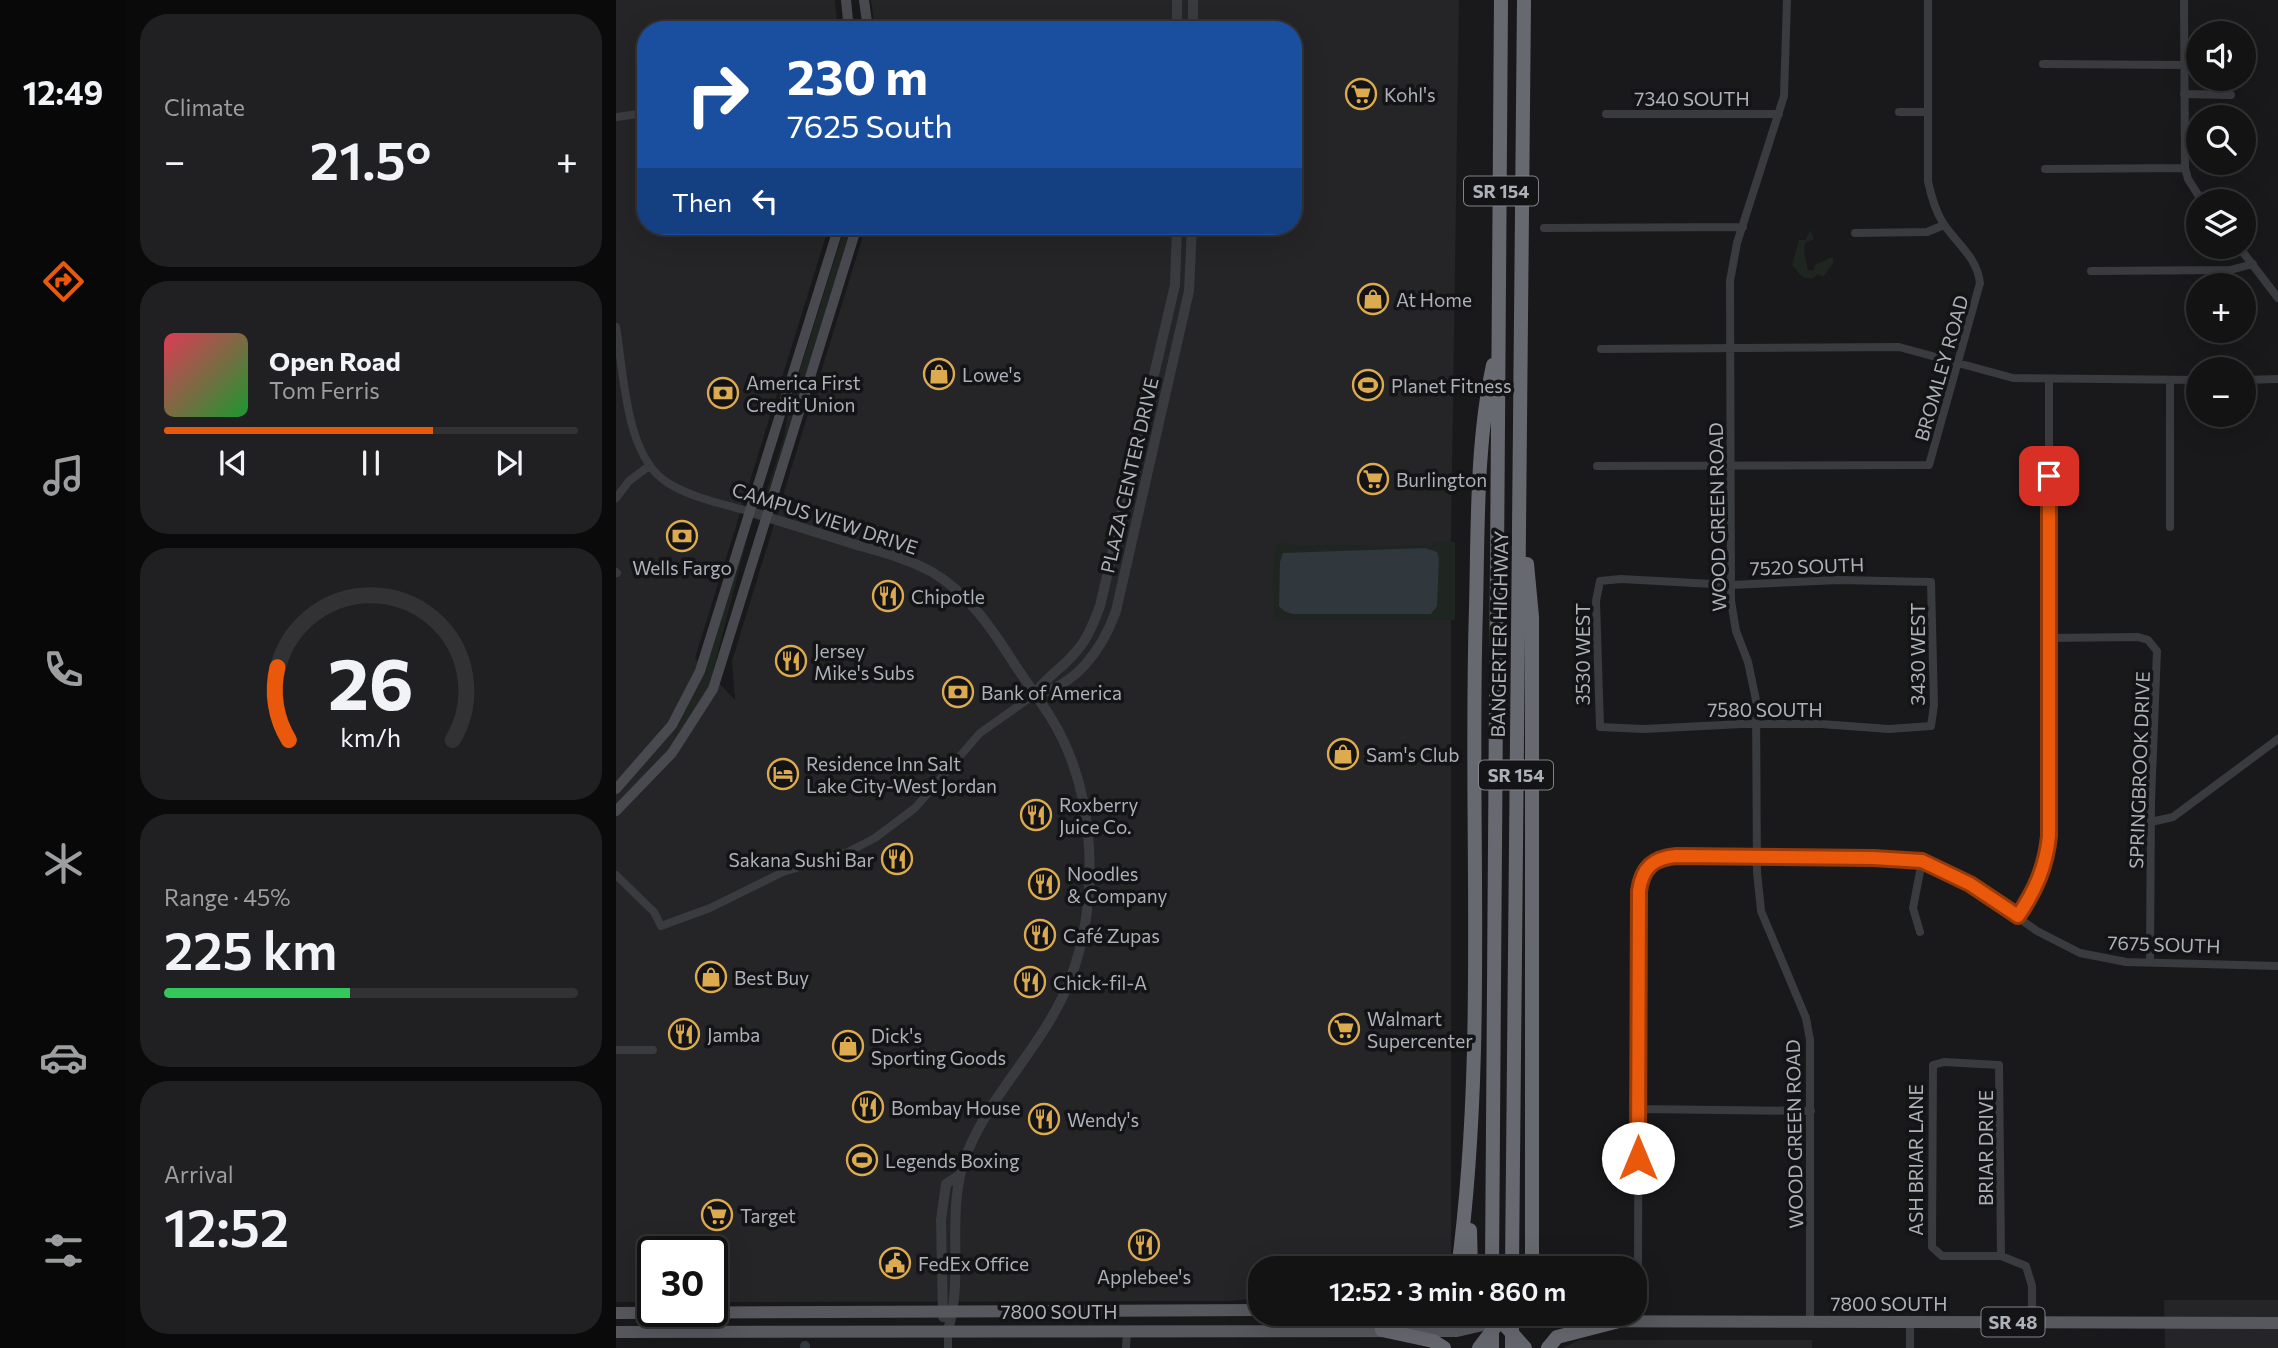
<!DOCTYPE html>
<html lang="en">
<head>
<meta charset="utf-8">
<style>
  :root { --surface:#131314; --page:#202022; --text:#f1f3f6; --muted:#9d9ea0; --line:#323234; --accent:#ea580c }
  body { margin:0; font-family:Commissioner,sans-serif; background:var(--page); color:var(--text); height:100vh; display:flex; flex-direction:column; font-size:26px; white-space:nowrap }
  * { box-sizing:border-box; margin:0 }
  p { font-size:23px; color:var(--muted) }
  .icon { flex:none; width:38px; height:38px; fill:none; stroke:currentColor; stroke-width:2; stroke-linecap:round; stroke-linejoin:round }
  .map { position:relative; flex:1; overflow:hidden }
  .details { display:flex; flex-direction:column; gap:14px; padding:14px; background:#0a0a0b; width:490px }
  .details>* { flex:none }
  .top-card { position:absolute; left:21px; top:21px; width:665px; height:214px; border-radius:28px; box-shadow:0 7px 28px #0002,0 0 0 2px var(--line); background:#1a4fa0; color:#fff; overflow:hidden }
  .fabs { position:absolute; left:1570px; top:21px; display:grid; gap:14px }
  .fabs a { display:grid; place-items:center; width:70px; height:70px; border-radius:50%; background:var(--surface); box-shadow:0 7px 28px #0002,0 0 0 2px var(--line); font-size:35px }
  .speed { position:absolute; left:21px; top:1236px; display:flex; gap:14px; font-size:35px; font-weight:700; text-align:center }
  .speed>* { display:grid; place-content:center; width:91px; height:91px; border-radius:50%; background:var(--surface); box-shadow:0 7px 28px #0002,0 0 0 2px var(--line); line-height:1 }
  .speed .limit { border:4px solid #111; border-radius:10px; background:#fff; color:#111 }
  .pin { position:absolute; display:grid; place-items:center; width:60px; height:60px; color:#fff; margin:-30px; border-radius:14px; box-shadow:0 4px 10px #0006 }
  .me { position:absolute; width:77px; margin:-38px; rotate:0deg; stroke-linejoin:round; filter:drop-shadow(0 0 5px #0008) }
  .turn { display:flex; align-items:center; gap:24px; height:147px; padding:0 35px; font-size:32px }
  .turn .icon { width:91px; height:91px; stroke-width:2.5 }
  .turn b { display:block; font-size:49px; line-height:60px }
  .then { display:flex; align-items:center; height:66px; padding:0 35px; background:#0003; gap:14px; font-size:26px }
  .big { font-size:52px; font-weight:600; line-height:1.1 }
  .details .card { flex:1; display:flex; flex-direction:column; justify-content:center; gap:10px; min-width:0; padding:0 24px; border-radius:28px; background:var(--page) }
  .details .dial { align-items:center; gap:0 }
  .dial svg { height:182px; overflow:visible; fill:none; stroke:var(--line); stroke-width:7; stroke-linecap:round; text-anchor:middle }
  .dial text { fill:var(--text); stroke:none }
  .song { display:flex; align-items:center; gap:21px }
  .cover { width:84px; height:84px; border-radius:10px; background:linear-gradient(135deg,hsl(350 70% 55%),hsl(130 70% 35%)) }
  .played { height:7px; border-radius:4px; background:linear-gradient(90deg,var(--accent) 65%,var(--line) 65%) }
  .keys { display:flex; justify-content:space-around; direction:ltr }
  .heat { display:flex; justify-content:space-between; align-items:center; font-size:38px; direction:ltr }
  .charge { height:10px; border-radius:5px; background:linear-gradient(90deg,#34c759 45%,var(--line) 0) }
  .trip { position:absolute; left:632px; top:1256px; width:399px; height:70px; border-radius:28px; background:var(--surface); box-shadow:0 7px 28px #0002,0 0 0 2px var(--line); font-weight:600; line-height:70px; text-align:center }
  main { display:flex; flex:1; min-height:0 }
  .dock { display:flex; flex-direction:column; width:126px; justify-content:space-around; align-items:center; background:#080808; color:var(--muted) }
  .dock .icon { width:49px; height:49px }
  .dock .current { color:var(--accent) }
  .dock b { font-size:32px; color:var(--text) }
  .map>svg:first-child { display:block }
  .built { fill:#252527 }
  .green { fill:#1f2520 }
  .water { fill:#30383d }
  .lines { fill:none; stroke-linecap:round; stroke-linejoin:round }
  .canal { stroke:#30383d; stroke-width:10 }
  .minor { stroke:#3a3b3f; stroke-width:8 }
  .tertiary { stroke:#3a3b3f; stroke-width:10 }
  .secondary { stroke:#494a4f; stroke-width:10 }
  .primary { stroke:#57585e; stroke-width:12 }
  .motorway { stroke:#676970; stroke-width:14 }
  .motorway-bridge { stroke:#676970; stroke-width:14 }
  .route-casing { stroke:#983908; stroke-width:18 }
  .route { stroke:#ea580c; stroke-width:12 }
  .labels { text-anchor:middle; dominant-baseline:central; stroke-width:7; stroke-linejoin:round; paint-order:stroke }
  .shield { fill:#141416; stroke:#7f8288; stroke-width:2 }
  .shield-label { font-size:18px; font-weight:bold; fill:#adb1b9 }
  .poi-label { font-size:19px; fill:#adb1b9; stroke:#141416; text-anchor:start }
  .street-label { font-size:19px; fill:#adb1b9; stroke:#141416 }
</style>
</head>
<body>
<main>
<nav class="dock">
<b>12:49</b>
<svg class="icon current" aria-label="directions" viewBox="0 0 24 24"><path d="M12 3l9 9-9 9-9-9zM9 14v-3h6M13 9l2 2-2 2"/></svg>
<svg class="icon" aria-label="music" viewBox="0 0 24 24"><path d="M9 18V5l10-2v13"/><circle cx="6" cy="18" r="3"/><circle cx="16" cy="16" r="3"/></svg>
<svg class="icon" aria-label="phone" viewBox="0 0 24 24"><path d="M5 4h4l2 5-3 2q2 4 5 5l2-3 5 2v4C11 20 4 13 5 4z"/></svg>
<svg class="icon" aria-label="climate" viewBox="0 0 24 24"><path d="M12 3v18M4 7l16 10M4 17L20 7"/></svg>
<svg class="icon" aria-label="car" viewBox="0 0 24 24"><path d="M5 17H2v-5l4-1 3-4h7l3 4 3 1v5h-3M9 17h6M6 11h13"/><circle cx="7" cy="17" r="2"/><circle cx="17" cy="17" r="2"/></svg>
<svg class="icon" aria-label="filters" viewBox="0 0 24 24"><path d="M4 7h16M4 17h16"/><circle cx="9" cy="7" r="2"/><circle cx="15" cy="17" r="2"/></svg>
</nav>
<section class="details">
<div class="card"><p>Climate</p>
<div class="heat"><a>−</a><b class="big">21.5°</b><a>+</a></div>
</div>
<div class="card">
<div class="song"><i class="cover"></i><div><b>Open Road</b><p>Tom Ferris</p></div></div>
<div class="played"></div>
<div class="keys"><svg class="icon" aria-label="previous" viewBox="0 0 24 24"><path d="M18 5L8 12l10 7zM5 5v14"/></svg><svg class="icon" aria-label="pause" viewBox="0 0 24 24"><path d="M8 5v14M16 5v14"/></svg><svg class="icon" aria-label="next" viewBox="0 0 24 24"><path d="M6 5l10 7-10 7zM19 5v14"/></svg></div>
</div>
<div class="card dial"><svg viewBox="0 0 100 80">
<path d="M14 69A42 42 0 1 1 86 69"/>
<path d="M14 69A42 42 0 0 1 9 37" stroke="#ea580c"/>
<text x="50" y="56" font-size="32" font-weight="700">26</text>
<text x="50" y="72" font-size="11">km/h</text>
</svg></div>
<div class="card"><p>Range · 45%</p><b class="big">225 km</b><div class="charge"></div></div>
<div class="card"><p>Arrival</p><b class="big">12:52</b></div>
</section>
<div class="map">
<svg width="1662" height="1348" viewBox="0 0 1662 1348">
  <rect width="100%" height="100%" fill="#19191b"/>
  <path class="built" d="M 0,0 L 219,0 L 222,30 L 30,30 L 30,226 L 213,226 L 79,658 L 119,700 L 116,661 L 250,226 L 677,226 L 677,30 L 259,30 L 255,0 L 843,0 L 835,537 L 835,1269 L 644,1269 L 644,1298 L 614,1301 L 96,1302 L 96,1251 L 37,1251 L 37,1302 L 0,1302 Z
    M 1548,1300 L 1662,1300 L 1662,1348 L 1549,1348 Z
    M 963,1340 L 1196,1340 L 1196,1348 L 947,1348 Z"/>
  <path class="green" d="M 229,226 L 236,226 L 152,497 L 149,497 L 168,437 L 173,405 Z
    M 1194,230 L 1198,239 L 1189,243 L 1188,252 L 1192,270 L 1197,271 L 1199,265 L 1216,257 L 1218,262 L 1207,277 L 1202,274 L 1196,279 L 1186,277 L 1176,265 L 1183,240 L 1190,240 Z
    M 133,531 L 95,679 L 60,739 L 57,734 L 86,680 Z
    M 669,540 L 672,540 L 673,545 L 817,545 L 818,542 L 839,542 L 839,620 L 657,620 L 657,556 L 661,544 Z"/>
  <path class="water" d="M 809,548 L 821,552 L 823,558 L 821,606 L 815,614 L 677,614 L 668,611 L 663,606 L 664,562 L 667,553 Z"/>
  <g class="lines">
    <path class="canal" d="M 189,1346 L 189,1348"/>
    <path class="minor" d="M 1171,0 L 1168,96 L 1121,243 L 1114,281 L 1115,601 L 1120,631 L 1132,662 L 1140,700 L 1141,872 L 1145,911 L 1190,1018 L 1194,1040 L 1194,1323
      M 1568,0 L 1569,168 L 1572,179 L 1586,201
      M 1427,64 L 1569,65
      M 1568,94 L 1615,95
      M 1283,112 L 1312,112
      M 990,114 L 1163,114
      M 0,117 L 30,113
      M 1429,169 L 1569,168
      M 928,228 L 1127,227
      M 1239,233 L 1311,232 L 1328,225
      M 1623,247 L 1662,298
      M 1475,271 L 1614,270 L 1637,264
      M 0,327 C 8,373 9,457 52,483 C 76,498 108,504 135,512
      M 985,349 L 1283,347 L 1397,378 L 1582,380
      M 1628,380 L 1662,379
      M 981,466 L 1313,465 L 1364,283 C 1361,257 1341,244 1327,223 C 1319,210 1315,196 1312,181 L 1312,0
      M 0,498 L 13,481 L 33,466
      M 1554,527 L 1554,380
      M 0,572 L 1,573
      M 1005,579 L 1115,585 L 1223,580 L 1315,582 L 1318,705 L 1315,726 L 1273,729 L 1205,724 L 1126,724 L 1028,729 L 984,727 L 980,601 L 984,581 Z
      M 1433,638 L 1522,637 L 1532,640 L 1541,651 L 1535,801 L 1534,962
      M 1535,822 L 1557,817 L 1662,739
      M 0,875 L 38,912 L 45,926 L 94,908 L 167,872 L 232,852 L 259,838 L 299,808 L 364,733 L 418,695
      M 1402,916 L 1427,869 L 1433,836 L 1433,380
      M 1304,932 L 1297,908 L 1306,861
      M 0,1050 L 37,1050
      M 1022,1109 L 1195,1111
      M 1385,1256 L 1383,1065 L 1328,1062 L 1317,1065 L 1316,1247 L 1326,1256 L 1385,1256 L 1410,1266 L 1416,1286 L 1416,1322
      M 1022,1278 L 1023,891 L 1025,878 L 1037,862 L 1060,857 L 1257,858 L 1306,861 L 1354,884 L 1421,931 L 1464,953 L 1510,962 L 1662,966
      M 1294,1322 L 1294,1348
      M 332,1330 L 332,1348
      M 510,1348 L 511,1331"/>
    <path class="tertiary" d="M 561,30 L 561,0
      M 577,30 L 577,0
      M 135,512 C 170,523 206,534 241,545 C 266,552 293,559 316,572 C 352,593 377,630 399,665 C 411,683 424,700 435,718 C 481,792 484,900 454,980 C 429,1044 376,1091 351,1153 C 328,1210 349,1273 332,1330
      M 418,695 C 460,686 486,650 500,611 L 573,291 L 576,226
      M 418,695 C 429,678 444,670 457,655 C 471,641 477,624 484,606 L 559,285 L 561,226
      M 327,1317 L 325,1220 L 330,1184 L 344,1175"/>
    <path class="secondary" d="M 230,0 L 233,30
      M 248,0 L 252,30
      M 0,789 L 56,725 L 84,671 L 223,226
      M 0,811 L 56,753 L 97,689 L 241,226"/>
    <path class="primary" d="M 0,1313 L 644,1310
      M 856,1314 L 880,1320
      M 0,1332 L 841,1331 L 884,1321 L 1662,1323"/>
    <path class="motorway" d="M 911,564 L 916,617 L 916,1269
      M 854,1230 L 855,1269
      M 842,1269 C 871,1051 853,827 860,608 C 862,528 860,444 877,365
      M 876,1269 L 885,0
      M 896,1269 L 908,0
      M 879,1314 L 909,1348
      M 766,1330 L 817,1341 L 828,1348
      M 863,1348 L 879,1327
      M 932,1348 L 941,1337 L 1003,1321"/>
    <path class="motorway-bridge" d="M 876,1314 L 876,1348
      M 896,1348 L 896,1314"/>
  </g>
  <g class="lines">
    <g class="route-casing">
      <path id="route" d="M 1022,1158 L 1023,891 C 1026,868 1037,858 1060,856 L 1257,858 L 1306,861 L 1354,884 L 1402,916 C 1419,891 1430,867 1433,836 L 1433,476"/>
    </g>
    <use href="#route" class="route"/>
  </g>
  <defs>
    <g id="supermarket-ring" transform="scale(1.575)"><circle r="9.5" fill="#141416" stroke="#ddab4f" stroke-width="1.5"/><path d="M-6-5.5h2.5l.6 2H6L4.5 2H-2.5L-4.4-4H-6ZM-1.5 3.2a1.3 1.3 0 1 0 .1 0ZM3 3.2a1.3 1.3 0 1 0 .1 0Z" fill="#ddab4f"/></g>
    <g id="shop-ring" transform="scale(1.575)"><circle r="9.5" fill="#141416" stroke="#ddab4f" stroke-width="1.5"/><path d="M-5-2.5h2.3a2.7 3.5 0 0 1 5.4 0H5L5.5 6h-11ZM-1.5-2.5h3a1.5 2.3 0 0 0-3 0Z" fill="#ddab4f"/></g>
    <g id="stadium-ring" transform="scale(1.575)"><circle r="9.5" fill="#141416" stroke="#ddab4f" stroke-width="1.5"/><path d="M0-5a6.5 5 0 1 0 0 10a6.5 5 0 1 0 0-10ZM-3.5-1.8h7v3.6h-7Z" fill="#ddab4f"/></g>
    <g id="bank-ring" transform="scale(1.575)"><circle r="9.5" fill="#141416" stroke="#ddab4f" stroke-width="1.5"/><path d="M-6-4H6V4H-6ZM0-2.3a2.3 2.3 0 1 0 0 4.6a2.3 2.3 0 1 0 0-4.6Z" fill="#ddab4f"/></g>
    <g id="restaurant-ring" transform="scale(1.575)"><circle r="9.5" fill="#141416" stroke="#ddab4f" stroke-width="1.5"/><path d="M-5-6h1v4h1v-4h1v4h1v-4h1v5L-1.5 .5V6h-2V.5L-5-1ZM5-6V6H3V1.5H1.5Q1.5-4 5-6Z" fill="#ddab4f"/></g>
    <g id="hotel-ring" transform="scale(1.575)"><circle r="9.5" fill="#141416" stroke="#ddab4f" stroke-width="1.5"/><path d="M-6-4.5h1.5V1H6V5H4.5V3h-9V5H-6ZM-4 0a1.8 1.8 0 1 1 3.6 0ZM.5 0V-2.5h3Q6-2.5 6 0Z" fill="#ddab4f"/></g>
    <g id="civic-ring" transform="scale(1.575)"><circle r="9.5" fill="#141416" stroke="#ddab4f" stroke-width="1.5"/><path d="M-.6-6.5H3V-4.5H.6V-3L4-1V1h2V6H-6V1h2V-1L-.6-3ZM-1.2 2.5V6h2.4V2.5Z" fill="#ddab4f"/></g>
  </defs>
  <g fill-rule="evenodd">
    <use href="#supermarket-ring" x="745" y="94"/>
    <use href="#shop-ring" x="757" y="299"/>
    <use href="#shop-ring" x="323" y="374"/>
    <use href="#stadium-ring" x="752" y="385"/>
    <use href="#bank-ring" x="107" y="393"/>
    <use href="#supermarket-ring" x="757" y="479"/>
    <use href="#bank-ring" x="66" y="536"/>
    <use href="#restaurant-ring" x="272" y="596"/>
    <use href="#restaurant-ring" x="175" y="661"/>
    <use href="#bank-ring" x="342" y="692"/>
    <use href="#shop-ring" x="727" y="754"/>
    <use href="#hotel-ring" x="167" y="774"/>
    <use href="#restaurant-ring" x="420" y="815"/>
    <use href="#restaurant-ring" x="281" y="859"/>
    <use href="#restaurant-ring" x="428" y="884"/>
    <use href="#restaurant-ring" x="424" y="935"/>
    <use href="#shop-ring" x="95" y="977"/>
    <use href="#restaurant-ring" x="414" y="982"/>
    <use href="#supermarket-ring" x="728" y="1029"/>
    <use href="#restaurant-ring" x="68" y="1034"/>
    <use href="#shop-ring" x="232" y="1046"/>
    <use href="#restaurant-ring" x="252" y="1107"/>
    <use href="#restaurant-ring" x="428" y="1119"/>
    <use href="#stadium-ring" x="246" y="1160"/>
    <use href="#supermarket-ring" x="101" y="1215"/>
    <use href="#restaurant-ring" x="528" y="1245"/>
    <use href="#civic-ring" x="279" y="1263"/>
  </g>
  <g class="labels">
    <g class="shield">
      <rect x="848" y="176.5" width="74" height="29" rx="5"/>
      <rect x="863" y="760.5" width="74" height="29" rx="5"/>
      <rect x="1365.5" y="1307.5" width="63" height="29" rx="5"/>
    </g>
    <g class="shield-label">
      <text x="885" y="191">SR 154</text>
      <text x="900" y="775">SR 154</text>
      <text x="1397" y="1322">SR 48</text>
    </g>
    <g class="poi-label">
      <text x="768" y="94">Kohl's</text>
      <text x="780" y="299">At Home</text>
      <text x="346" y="374">Lowe's</text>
      <text x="130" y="382">America First<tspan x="130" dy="22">Credit Union</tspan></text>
      <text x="775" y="385">Planet Fitness</text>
      <text x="780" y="479">Burlington</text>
      <text x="66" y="567" text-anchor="middle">Wells Fargo</text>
      <text x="295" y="596">Chipotle</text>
      <text x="198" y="650">Jersey<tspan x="198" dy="22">Mike's Subs</tspan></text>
      <text x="365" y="692">Bank of America</text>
      <text x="750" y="754">Sam's Club</text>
      <text x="190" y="763">Residence Inn Salt<tspan x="190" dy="22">Lake City-West Jordan</tspan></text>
      <text x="443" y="804">Roxberry<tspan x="443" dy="22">Juice Co.</tspan></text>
      <text x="258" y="859" text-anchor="end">Sakana Sushi Bar</text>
      <text x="451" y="873">Noodles<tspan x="451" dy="22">&amp; Company</tspan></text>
      <text x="447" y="935">Café Zupas</text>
      <text x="118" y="977">Best Buy</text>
      <text x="437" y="982">Chick-fil-A</text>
      <text x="751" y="1018">Walmart<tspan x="751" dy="22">Supercenter</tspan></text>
      <text x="91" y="1034">Jamba</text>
      <text x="255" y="1035">Dick's<tspan x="255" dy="22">Sporting Goods</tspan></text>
      <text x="275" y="1107">Bombay House</text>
      <text x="451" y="1119">Wendy's</text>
      <text x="269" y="1160">Legends Boxing</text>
      <text x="124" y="1215">Target</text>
      <text x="302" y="1263">FedEx Office</text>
      <text x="528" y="1276" text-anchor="middle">Applebee's</text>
    </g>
    <g class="street-label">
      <text x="1076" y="98">7340 SOUTH</text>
      <text transform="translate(1325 368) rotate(-74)">BROMLEY ROAD</text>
      <text transform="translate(513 475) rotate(-77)">PLAZA CENTER DRIVE</text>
      <text transform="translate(1101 517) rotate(-91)">WOOD GREEN ROAD</text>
      <text transform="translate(209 518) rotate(18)">CAMPUS VIEW DRIVE</text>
      <text transform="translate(1191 566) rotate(-2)">7520 SOUTH</text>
      <text transform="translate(883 634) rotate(-89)">BANGERTER HIGHWAY</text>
      <text transform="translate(966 654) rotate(-90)">3530 WEST</text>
      <text transform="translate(1301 654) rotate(-90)">3430 WEST</text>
      <text x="1149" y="709">7580 SOUTH</text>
      <text transform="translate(1523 770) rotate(-88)">SPRINGBROOK DRIVE</text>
      <text transform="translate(1548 944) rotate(2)">7675 SOUTH</text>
      <text transform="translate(1178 1134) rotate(-91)">WOOD GREEN ROAD</text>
      <text transform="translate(1369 1148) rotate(-90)">BRIAR DRIVE</text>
      <text transform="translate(1299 1160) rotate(-90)">ASH BRIAR LANE</text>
      <text x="1273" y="1303">7800 SOUTH</text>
      <text x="443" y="1311">7800 SOUTH</text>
    </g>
  </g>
</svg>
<div class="fabs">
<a><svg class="icon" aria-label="sound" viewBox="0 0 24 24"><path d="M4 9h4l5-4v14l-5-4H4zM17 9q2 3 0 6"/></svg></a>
<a><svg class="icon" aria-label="search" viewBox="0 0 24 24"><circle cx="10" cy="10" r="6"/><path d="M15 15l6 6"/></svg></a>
<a><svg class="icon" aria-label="layers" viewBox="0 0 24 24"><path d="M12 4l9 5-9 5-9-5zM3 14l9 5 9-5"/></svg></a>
<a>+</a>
<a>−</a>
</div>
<div class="speed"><div class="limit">30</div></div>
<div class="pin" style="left:1433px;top:476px;background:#d93025"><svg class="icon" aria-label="arrive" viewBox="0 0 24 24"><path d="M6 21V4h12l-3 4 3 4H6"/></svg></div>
<svg class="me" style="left:1022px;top:1158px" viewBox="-20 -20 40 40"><circle r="19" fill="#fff"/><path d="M0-13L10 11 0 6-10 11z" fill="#ea580c"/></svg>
<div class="trip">12:52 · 3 min · 860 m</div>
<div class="top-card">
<div class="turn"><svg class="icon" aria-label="right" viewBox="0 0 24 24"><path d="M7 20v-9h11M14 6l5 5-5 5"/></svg><div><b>230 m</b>7625 South</div></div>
<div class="then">Then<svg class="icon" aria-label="left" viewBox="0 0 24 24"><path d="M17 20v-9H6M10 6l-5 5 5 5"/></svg></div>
</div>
</div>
</main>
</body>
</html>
